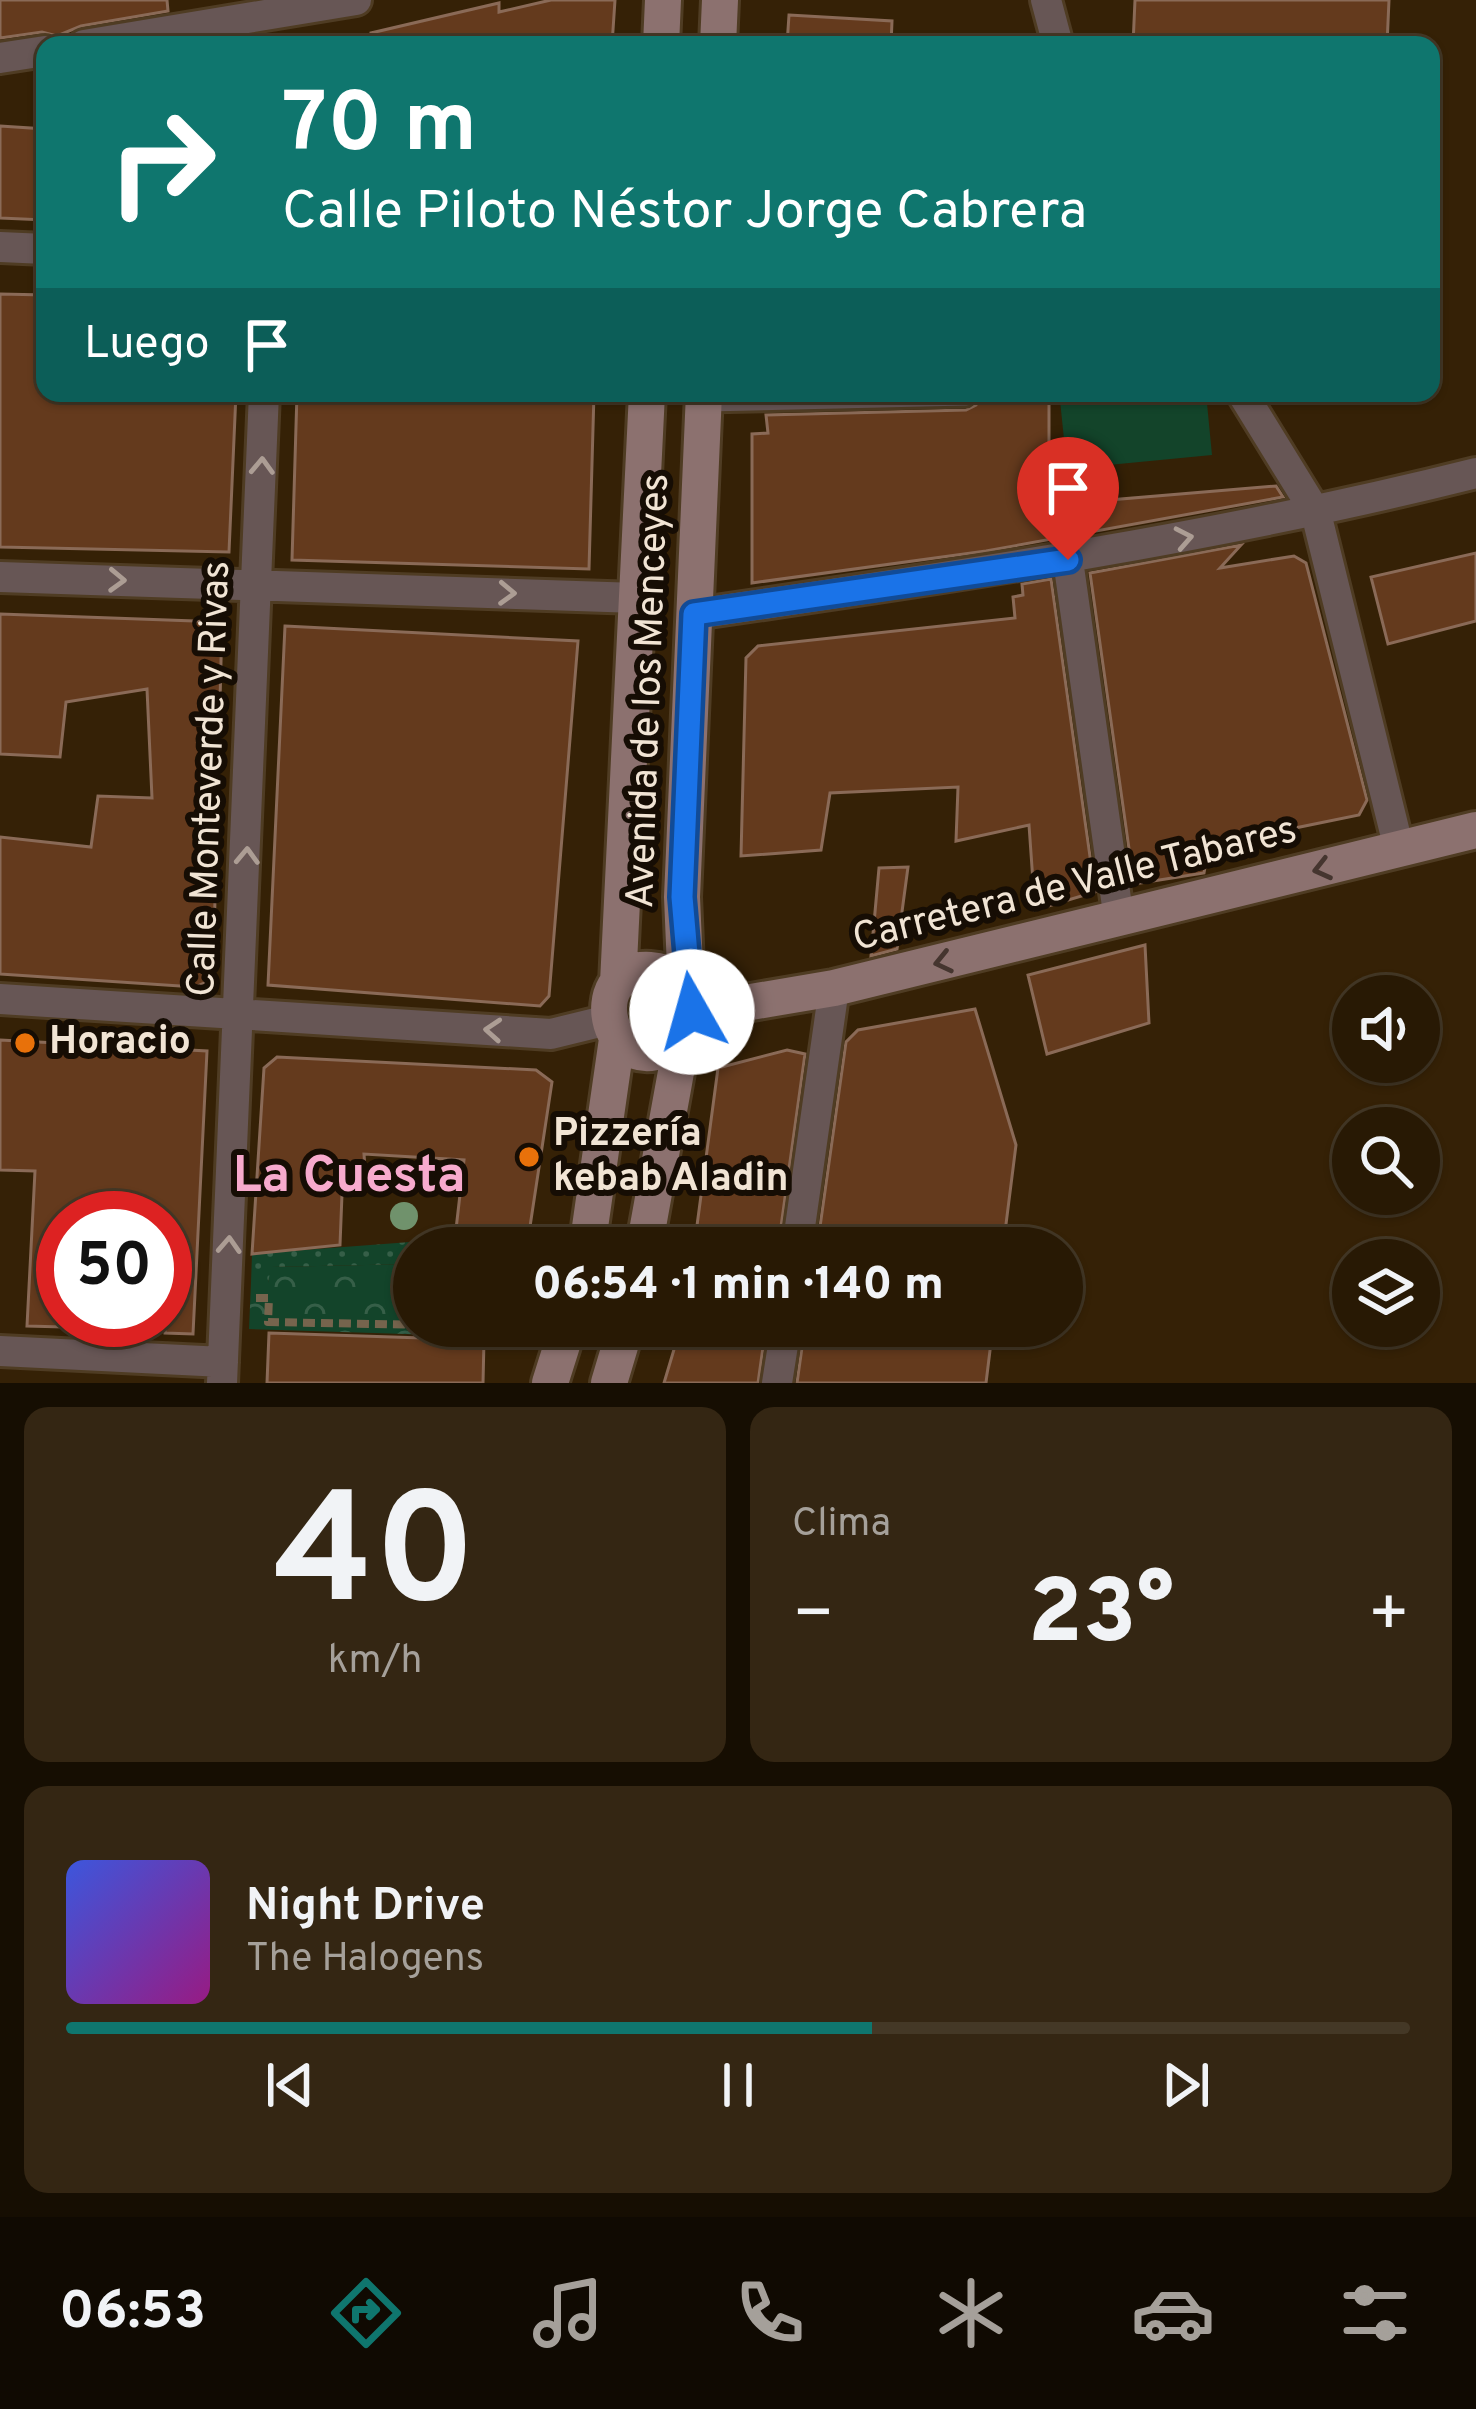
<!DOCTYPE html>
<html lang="es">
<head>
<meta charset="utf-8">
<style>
  :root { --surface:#281904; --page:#342613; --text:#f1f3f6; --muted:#a5a09a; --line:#443826; --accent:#0f766e }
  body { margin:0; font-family:Overpass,sans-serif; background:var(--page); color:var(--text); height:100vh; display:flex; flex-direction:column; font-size:45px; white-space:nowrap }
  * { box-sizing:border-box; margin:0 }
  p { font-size:39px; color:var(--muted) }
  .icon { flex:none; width:66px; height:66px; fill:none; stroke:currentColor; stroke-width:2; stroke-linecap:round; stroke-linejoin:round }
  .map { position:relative; height:1383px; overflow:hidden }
  .details { display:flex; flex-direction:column; gap:24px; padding:24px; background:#160e02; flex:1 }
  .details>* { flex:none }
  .top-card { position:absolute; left:36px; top:36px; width:1404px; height:366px; border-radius:24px; box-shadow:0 3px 9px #0004,0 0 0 3px var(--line); background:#0f766e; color:#fff; overflow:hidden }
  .controls { position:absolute; left:1332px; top:975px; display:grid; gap:24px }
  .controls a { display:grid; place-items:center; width:108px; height:108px; border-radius:50%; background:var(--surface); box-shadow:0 3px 9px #0004,0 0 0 3px var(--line); font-size:60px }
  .speed { position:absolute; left:36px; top:1191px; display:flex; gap:24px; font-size:60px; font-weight:700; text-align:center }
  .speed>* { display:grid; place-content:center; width:156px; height:156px; border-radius:50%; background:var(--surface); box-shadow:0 3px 9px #0004,0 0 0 3px var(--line); line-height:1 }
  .speed .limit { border:18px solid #d22; background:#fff; color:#111 }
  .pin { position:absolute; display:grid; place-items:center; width:102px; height:102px; color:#fff; margin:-123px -51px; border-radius:50% 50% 50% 0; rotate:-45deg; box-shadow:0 0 12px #0007 }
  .pin .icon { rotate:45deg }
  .me { position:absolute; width:132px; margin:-66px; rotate:353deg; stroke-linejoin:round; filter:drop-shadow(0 0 9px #0008) }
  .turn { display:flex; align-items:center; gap:42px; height:252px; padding:0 48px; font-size:54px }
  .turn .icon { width:156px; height:156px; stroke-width:2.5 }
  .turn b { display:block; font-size:84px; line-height:102px }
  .then { display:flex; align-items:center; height:114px; padding:0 48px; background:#0003; gap:24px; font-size:45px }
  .big { font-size:90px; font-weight:800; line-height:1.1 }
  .details .tile { flex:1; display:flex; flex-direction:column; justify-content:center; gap:18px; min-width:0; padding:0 42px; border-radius:24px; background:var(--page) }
  .details .dial { align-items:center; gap:0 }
  .dial b { font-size:156px; line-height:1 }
  .song { display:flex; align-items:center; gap:36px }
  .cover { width:144px; height:144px; border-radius:18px; background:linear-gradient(135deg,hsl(230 70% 55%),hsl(310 70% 35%)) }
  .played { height:12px; border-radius:6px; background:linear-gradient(90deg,var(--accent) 60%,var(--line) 60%) }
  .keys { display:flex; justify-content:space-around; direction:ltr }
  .heat { display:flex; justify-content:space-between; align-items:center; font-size:66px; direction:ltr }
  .details .tiles { flex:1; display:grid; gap:24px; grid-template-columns:1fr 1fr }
  .tile:last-child { grid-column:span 2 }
  .trip { position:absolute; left:393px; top:1227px; width:690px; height:120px; border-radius:60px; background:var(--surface); box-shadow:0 3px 9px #0004,0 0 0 3px var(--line); font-weight:800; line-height:120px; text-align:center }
  .dock { display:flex; height:192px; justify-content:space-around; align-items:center; background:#100a02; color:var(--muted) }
  .dock .icon { width:84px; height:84px }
  .dock .active { color:var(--accent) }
  .dock b { font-size:54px; color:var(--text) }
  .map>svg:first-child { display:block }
  .grass { fill:#13442a }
  .forest { fill:url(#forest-crowns) }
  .garden { fill:url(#garden-dots) }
  .building { fill:#643a1d; stroke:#8a6a57; stroke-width:3 }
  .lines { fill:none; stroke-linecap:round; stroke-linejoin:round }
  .lane-casing { stroke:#4f3c23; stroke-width:21 }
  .street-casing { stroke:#4f3c23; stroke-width:36 }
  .secondary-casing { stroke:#4f3c23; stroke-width:42 }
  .path { stroke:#76644d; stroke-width:8; stroke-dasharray:12 6; stroke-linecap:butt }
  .lane { stroke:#675655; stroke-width:15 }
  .street { stroke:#675655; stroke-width:30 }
  .secondary { stroke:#8c716f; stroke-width:36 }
  .tree { fill:#70926c }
  .oneway { stroke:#ac9d94 }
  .oneway2 { stroke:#45352f }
  .route-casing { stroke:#114b97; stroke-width:30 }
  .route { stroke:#1a73e8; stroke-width:21 }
  .food-dot { fill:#e8710a; stroke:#160d04; stroke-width:4.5 }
  .labels { text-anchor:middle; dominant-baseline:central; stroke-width:12; stroke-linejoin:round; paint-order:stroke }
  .street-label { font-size:39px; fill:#f1e4d4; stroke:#160d04 }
  .poi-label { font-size:39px; font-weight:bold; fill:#f1e4d4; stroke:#160d04; text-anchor:start }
  .district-label { font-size:51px; font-weight:bold; fill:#f7aacd; stroke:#160d04 }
</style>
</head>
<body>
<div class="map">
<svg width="1476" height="1383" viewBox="0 0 1476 1383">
  <defs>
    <pattern id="forest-crowns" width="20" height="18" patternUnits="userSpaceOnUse" patternTransform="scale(3)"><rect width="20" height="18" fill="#13442a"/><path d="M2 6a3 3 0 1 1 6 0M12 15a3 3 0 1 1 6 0" fill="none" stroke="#365f48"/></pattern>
    <pattern id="garden-dots" width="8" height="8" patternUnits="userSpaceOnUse" patternTransform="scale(3)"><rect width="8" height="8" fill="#13442a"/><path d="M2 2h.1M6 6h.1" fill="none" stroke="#365f48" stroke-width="1.8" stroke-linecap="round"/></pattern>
  </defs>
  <rect width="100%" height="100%" fill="#352106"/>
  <path class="grass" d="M 1131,393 L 1206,393 L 1212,455 L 1067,469 L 1060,400 Z"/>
  <path class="forest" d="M 414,1264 L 414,1326 L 503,1326 L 500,1337 L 249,1329 L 251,1283 L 268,1283 L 270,1267 Z"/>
  <path class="garden" d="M 529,1233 L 525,1248 L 414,1248 L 414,1264 L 271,1267 L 268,1283 L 251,1283 L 252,1254 Z"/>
  <path class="building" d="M 0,0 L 167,0 L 168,11 L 81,26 L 57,36 L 42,32 L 0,38 Z
    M 551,0 L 615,0 L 612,45 L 372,45 L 371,33 L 499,3 L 499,12 Z
    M 1135,0 L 1389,0 L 1387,45 L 1133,45 Z
    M 789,15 L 892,21 L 891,45 L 787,45 Z
    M 0,126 L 45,129 L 45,220 L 0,218 Z
    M 0,294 L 45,295 L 45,393 L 236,393 L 229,552 L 0,547 Z
    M 297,393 L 594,393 L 589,569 L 292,560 Z
    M 977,393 L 1049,393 L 1049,505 L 1276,486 L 1283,497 L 986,551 L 752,583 L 752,434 L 768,433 L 766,415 L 966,410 L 976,405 Z
    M 1241,545 L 1220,568 L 1294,556 L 1306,563 L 1367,800 L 1359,815 L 1251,837 L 1253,847 L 1206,861 L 1204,873 L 1134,884 L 1090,573 Z
    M 1476,553 L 1476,621 L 1388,644 L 1371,577 Z
    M 1051,579 L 1095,892 L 1035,910 L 1029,825 L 956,841 L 958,787 L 830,793 L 821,850 L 741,856 L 746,658 L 758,646 L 1015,618 L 1013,597 L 1023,595 L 1022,584 Z
    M 0,614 L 222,622 L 213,979 L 195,987 L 0,974 L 0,837 L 91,847 L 98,796 L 152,798 L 147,689 L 66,702 L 60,757 L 0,754 Z
    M 285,626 L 578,641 L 549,996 L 540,1006 L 268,985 Z
    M 908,867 L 897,949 L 871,956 L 879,868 Z
    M 1145,945 L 1149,1023 L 1047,1054 L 1028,975 Z
    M 975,1009 L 1016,1145 L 1003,1248 L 817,1248 L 846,1042 L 858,1030 Z
    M 0,1040 L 207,1051 L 193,1334 L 165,1333 L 165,1218 L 63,1218 L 63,1327 L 27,1326 L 35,1171 L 0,1170 Z
    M 787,1050 L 805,1054 L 778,1248 L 694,1248 L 718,1068 Z
    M 277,1057 L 536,1070 L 552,1082 L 529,1233 L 455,1238 L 464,1160 L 364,1154 L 365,1168 L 343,1169 L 340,1245 L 252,1254 L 264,1068 Z
    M 104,1320 L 149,1320 L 149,1339 L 104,1337 Z
    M 681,1326 L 766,1326 L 758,1383 L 664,1383 Z
    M 805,1326 L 993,1326 L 986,1383 L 797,1383 Z
    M 269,1333 L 484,1340 L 483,1383 L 267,1383 Z"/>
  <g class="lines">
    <g class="lane-casing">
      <path id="lane" d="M 706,404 L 966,398"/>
    </g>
    <g class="street-casing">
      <path id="street" d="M 1046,0 L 1058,45
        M 84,45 L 356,0
        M 0,58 L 45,51
        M 0,247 L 45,249
        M 1242,393 L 1316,513 L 1399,849
        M 1068,560 L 1119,920
        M 0,577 L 638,598
        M 695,614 C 957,576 1218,538 1476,473
        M 0,999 L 551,1034 L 608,1020
        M 797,1248 L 834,988
        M 0,1351 L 223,1362
        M 222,1383 L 264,393
        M 777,1383 L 786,1326"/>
    </g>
    <g class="secondary-casing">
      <path id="secondary" d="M 661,45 L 663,0
        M 718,45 L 720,0
        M 618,983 L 647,393
        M 686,991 L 682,897 L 704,393
        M 692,1012 L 834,988 L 1476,830
        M 587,1248 L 617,1039
        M 644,1248 L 682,1039 C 694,1008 691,973 650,970 C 580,965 606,1095 682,1039
        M 550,1383 L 568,1326
        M 609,1383 L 626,1326"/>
    </g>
    <path class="path" d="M 256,1298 L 269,1298 L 268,1322 L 534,1327"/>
    <use href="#lane" class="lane"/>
    <use href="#street" class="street"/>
    <use href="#secondary" class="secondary"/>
  </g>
  <circle class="tree" cx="404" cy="1216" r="14"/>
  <defs><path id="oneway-chevron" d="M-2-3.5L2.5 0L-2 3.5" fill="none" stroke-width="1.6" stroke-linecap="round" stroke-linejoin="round" transform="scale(3)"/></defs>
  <g class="oneway">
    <use href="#oneway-chevron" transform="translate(262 466) rotate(-88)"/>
    <use href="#oneway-chevron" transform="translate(1184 538) rotate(-11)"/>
    <use href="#oneway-chevron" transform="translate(117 580) rotate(2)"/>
    <use href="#oneway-chevron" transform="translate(507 593) rotate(2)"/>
    <use href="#oneway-chevron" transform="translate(247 856) rotate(-88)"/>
    <use href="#oneway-chevron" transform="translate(493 1030) rotate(-176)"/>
    <use href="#oneway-chevron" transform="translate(229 1245) rotate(-87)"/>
  </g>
  <g class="oneway2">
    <use href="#oneway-chevron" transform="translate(1322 869) rotate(166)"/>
    <use href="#oneway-chevron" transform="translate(943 962) rotate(167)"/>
  </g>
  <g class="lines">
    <g class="route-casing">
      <path id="route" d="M 692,1012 L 682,897 L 694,614 L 1068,560"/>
    </g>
    <use href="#route" class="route"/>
  </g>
  <g class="food-dot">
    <circle cx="25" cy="1043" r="12"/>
    <circle cx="529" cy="1157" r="12"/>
  </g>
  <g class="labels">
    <g class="street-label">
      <text transform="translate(650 691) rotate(-88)">Avenida de los Menceyes</text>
      <text transform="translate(211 779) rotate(-88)">Calle Monteverde y Rivas</text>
      <text transform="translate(1075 886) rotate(-14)">Carretera de Valle Tabares</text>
    </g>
    <g class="poi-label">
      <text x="49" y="1043">Horacio</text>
      <text x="553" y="1135">Pizzería<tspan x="553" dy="45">kebab Aladin</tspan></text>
    </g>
    <g class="district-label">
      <text x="349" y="1178">La Cuesta</text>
    </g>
  </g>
</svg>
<div class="controls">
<a><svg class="icon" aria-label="sound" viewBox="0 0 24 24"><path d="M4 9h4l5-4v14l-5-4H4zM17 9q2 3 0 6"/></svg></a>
<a><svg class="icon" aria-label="search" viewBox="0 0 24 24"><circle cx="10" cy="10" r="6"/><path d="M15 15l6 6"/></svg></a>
<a><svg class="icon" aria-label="layers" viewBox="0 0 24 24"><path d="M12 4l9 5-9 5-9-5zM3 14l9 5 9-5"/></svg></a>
</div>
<div class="speed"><div class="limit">50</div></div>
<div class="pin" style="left:1068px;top:560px;background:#d93025"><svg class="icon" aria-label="arrive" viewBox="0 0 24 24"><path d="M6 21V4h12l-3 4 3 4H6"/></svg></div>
<svg class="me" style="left:692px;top:1012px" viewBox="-20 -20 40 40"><circle r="19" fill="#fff"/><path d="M0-13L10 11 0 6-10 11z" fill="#1a73e8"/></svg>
<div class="trip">06:54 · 1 min · 140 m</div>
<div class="top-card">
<div class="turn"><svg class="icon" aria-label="right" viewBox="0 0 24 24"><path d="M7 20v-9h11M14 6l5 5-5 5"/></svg><div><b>70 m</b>Calle Piloto Néstor Jorge Cabrera</div></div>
<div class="then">Luego<svg class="icon" aria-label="arrive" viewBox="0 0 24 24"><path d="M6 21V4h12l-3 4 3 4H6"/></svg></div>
</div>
</div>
<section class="details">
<div class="tiles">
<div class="tile dial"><b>40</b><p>km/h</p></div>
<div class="tile"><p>Clima</p>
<div class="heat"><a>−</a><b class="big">23°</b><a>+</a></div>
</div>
<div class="tile">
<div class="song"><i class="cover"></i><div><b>Night Drive</b><p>The Halogens</p></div></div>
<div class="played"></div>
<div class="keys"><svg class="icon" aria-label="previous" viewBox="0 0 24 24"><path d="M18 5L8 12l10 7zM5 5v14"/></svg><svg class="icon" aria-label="pause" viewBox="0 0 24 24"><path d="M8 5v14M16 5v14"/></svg><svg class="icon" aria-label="next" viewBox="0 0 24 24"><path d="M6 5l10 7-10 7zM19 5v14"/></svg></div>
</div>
</div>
</section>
<nav class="dock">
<b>06:53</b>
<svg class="icon active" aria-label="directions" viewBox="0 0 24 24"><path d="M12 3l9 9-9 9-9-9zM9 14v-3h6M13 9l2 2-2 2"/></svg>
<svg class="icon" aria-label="music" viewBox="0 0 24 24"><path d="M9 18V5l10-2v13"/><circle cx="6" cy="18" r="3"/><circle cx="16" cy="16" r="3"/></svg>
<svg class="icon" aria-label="phone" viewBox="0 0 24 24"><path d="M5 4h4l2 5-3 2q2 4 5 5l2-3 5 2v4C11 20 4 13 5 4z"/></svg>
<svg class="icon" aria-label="climate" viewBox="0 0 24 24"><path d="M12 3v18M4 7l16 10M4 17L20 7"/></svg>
<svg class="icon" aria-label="car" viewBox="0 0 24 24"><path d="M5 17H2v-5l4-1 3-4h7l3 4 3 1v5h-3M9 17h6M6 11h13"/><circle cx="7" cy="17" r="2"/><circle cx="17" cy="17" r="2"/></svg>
<svg class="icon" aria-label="filters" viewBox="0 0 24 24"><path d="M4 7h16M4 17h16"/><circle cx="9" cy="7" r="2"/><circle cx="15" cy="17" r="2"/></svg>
</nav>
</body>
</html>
